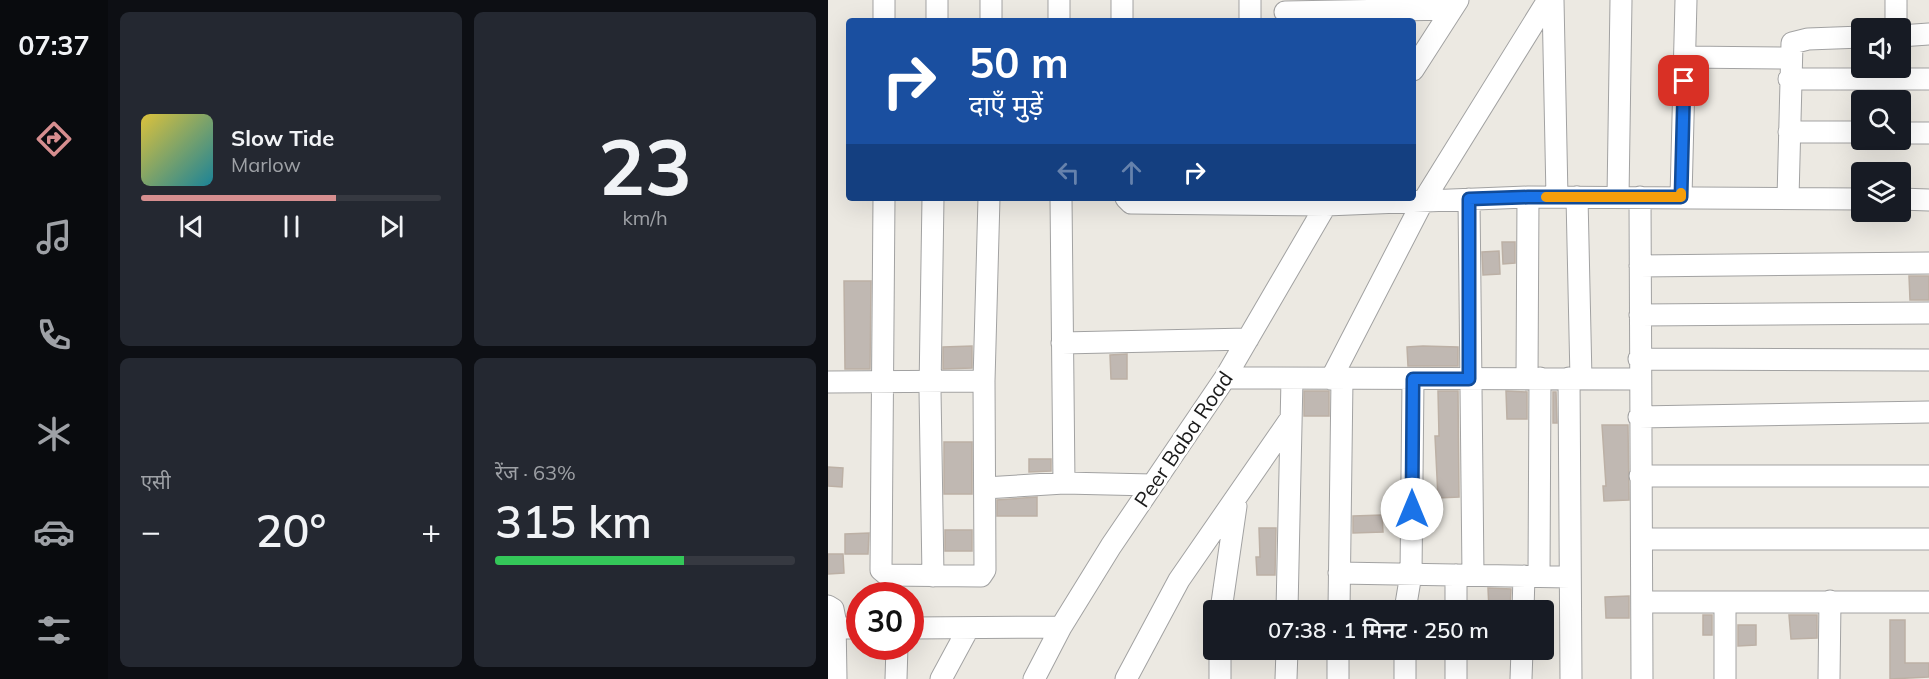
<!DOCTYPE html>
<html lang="hi">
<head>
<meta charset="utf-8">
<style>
  :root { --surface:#171b24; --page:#242831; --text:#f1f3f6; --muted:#9ea1a6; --line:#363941; --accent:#d68e8f }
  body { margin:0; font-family:Mulish,"Noto Sans Devanagari",sans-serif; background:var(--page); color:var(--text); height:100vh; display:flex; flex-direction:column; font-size:22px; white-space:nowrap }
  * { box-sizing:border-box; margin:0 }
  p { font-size:20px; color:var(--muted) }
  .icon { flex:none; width:33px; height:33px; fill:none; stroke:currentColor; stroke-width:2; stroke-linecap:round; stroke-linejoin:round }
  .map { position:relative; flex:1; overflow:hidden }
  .side { display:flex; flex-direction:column; gap:12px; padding:12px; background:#0d0f14; width:720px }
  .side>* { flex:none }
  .guide { position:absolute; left:18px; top:18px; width:570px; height:183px; border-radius:6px; box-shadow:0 6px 24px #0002; background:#1a4fa0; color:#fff; overflow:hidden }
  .tools { position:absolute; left:1023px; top:18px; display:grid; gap:12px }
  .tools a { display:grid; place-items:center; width:60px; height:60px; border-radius:6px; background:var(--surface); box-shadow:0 6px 24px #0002; font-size:30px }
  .speed { position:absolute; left:18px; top:582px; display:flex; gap:12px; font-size:30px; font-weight:700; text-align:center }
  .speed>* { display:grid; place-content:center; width:78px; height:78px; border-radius:50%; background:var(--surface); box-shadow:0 6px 24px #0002; line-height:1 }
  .speed .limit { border:9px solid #d22; background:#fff; color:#111 }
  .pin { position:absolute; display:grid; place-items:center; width:51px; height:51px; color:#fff; margin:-26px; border-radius:12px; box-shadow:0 3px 9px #0006 }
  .me { position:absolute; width:66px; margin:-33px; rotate:0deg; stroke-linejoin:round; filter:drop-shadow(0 0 4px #0008) }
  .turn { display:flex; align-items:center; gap:21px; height:126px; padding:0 24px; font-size:27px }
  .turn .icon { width:78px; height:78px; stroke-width:2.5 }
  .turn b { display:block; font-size:42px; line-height:51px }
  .lanes { display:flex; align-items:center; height:57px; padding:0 24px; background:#0003; justify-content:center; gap:30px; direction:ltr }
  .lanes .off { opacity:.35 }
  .big { font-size:45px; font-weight:600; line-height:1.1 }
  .side .widget { flex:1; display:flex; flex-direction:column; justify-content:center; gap:9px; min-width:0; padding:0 21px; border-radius:9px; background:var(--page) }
  .side .dial { align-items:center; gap:0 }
  .dial b { font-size:78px; line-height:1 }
  .song { display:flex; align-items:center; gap:18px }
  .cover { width:72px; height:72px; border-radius:9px; background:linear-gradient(135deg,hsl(50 70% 55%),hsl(190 70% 35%)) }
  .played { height:6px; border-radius:3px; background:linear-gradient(90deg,var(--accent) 65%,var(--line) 65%) }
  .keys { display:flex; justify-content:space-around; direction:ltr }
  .heat { display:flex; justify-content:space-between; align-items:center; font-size:33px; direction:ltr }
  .charge { height:9px; border-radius:4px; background:linear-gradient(90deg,#34c759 63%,var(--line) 0) }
  .side .tiles { flex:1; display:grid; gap:12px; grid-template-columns:repeat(2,1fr) }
  .trip { position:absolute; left:375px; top:600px; width:351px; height:60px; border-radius:6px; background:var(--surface); box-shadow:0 6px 24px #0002; font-weight:600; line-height:60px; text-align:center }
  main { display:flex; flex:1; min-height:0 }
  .tabs { display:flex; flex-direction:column; width:108px; justify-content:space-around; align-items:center; background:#090b0e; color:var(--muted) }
  .tabs .icon { width:42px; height:42px }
  .tabs .on { color:var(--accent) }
  .tabs b { font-size:27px; color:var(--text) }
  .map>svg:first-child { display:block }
  .building { fill:#c0b8b2; stroke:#bcb0a5; stroke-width:1.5 }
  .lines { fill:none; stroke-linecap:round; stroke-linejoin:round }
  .minor-casing { stroke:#a2a2a2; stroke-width:23 }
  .minor { stroke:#fff; stroke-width:21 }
  .route-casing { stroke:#114b97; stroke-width:15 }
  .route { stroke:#1a73e8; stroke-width:10 }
  .slow { stroke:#f59e0b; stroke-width:10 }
  .labels { text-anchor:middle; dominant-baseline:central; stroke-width:6; stroke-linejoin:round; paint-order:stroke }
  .street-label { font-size:21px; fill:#1b1b1b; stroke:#fff }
</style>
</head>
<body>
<main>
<nav class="tabs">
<b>07:37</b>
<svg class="icon on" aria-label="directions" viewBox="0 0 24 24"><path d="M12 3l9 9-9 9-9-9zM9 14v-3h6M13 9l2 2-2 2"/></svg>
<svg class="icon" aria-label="music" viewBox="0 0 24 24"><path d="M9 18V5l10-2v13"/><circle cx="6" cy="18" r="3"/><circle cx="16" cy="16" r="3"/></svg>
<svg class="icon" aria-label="phone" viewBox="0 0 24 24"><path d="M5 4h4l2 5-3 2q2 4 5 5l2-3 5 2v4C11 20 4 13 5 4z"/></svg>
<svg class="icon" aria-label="climate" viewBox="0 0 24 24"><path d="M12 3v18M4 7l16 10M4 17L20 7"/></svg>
<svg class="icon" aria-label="car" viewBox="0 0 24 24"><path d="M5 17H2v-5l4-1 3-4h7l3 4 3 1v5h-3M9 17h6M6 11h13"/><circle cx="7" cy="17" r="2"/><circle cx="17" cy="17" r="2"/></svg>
<svg class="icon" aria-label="filters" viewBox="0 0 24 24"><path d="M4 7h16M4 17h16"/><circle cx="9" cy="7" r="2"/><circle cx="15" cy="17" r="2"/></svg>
</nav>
<section class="side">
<div class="tiles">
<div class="widget">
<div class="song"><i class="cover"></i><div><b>Slow Tide</b><p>Marlow</p></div></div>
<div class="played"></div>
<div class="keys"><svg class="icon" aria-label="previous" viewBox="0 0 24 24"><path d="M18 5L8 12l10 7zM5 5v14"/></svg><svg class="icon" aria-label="pause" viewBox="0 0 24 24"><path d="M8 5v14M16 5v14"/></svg><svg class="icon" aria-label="next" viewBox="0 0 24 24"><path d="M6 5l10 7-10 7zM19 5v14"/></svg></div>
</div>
<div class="widget dial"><b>23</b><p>km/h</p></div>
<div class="widget"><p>एसी</p>
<div class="heat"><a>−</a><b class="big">20°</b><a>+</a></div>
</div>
<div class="widget"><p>रेंज · 63%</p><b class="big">315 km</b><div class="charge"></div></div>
</div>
</section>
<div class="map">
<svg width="1101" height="679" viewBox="0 0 1101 679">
  <rect width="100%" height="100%" fill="#ece9e2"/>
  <path class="building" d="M 674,242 L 687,242 L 687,263 L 675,264 Z
    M 671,251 L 672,274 L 655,275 L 654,252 Z
    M 1081,276 L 1101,276 L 1101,300 L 1082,300 Z
    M 16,281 L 43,281 L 42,369 L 17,369 Z
    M 144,346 L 144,368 L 115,369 L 115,347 Z
    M 595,346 L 630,347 L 630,366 L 580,366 L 579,347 Z
    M 299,354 L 299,379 L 283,379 L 282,355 Z
    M 476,391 L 501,391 L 501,416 L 476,416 Z
    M 610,391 L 630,391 L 631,497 L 610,498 L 607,436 L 611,436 Z
    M 678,391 L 699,392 L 699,419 L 679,419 Z
    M 725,392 L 728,392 L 729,423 L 725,423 Z
    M 774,425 L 800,425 L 801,500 L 776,501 L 775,486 L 778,486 Z
    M 116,442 L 144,442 L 144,494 L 116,494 Z
    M 201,459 L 223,459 L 223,471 L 201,472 Z
    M 0,467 L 15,468 L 14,487 L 0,486 Z
    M 209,497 L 209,516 L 169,516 L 169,500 Z
    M 554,515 L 555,532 L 525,533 L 525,516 Z
    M 431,528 L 448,528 L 447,575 L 429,575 L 428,557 L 432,557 Z
    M 117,530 L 144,530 L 144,551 L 117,551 Z
    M 41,533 L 40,554 L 17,554 L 17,534 Z
    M 0,554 L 15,554 L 16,573 L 0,574 Z
    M 660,588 L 683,589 L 682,610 L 661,610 Z
    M 801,596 L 801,618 L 778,618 L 777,597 Z
    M 875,615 L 884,615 L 884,635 L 875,635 Z
    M 961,615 L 989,615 L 989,638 L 963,639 Z
    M 1062,620 L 1077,620 L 1077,663 L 1101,663 L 1101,677 L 1062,679 Z
    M 910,625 L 928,625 L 928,645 L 910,646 Z"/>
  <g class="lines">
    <g class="minor-casing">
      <path id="minor" d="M 231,0 L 231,21
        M 294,0 L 294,21
        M 422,0 L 422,21
        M 725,0 L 729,197
        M 1068,0 L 1068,28
        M 457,12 L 624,9
        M 56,21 L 56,0
        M 109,21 L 109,0
        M 163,21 L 163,0
        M 1072,36 L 1101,34
        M 857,57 L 962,58
        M 585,70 L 630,0
        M 961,79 L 1101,79
        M 961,132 L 1034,132
        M 1072,133 L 1101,133
        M 749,197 L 753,379
        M 790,197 L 793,0
        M 812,197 L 814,679
        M 853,197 L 858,0
        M 56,198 L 53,570 L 59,575 L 153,576 L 157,570 L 156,381 L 161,198
        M 233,198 L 236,483
        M 298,198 L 303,203 L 498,205 L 700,197 L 1034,199
        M 960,198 L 964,43 L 980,39 L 1034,37
        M 641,199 L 645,575
        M 1072,199 L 1101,200
        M 812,266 L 1101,263
        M 812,315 L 1101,313
        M 234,343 L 420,339
        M 811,359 L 1101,360
        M 397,378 L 811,379
        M 741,378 L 743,679
        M 503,379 L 594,203 L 720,0
        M 699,379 L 700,197
        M 0,382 L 156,381
        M 811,417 L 1101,412
        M 812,476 L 1101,476
        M 157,488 L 236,483 L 324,485
        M 814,539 L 1101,539
        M 511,573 L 742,577
        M 628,575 L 628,610
        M 105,576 L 102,390 L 105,198
        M 711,576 L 712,378
        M 814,602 L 1101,602
        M 897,602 L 897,679
        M 0,606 L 5,609 L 7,619 L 8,679
        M 393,610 L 408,506
        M 459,610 L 464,379
        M 511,610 L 514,379
        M 577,610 L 583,574 L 585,379
        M 695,610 L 696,576
        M 8,628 L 32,628
        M 82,628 L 233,627
        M 392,650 L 392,679
        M 577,650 L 577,679
        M 628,650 L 628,679
        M 68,679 L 69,646
        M 113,679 L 140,629
        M 206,679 L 233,627 L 283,546 L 397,378 L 502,198
        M 298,679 L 351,580 L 463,418
        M 458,679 L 459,650
        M 510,679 L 510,650
        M 693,679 L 694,650
        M 1001,679 L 1002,601"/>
    </g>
    <use href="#minor" class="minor"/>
  </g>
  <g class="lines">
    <g class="route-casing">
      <path id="route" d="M 584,509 L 585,379 L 641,379 L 641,199 L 700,197 L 853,197 L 856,81"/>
    </g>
    <use href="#route" class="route"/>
    <path class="slow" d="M 718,197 L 853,197 L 853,193"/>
  </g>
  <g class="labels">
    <g class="street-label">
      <text transform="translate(355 439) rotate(-56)">Peer Baba Road</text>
    </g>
  </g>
</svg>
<div class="tools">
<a><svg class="icon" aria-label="sound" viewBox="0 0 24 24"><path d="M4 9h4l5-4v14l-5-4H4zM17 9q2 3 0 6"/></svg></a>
<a><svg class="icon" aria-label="search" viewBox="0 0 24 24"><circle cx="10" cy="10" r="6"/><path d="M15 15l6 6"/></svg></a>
<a><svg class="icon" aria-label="layers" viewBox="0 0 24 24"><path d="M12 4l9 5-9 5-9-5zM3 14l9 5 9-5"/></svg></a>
</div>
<div class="speed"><div class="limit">30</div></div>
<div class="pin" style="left:856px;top:81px;background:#d93025"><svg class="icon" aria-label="arrive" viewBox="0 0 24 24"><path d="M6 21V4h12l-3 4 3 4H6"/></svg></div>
<svg class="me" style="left:584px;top:509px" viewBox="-20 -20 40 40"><circle r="19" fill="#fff"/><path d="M0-13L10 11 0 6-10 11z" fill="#1a73e8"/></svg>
<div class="trip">07:38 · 1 मिनट · 250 m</div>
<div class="guide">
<div class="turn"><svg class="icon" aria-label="right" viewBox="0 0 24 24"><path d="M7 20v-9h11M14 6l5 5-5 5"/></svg><div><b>50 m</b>दाएँ मुड़ें</div></div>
<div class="lanes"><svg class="icon off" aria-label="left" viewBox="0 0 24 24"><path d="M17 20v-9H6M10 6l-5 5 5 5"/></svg><svg class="icon off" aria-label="ahead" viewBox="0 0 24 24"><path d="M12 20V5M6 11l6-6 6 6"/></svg><svg class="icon" aria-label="right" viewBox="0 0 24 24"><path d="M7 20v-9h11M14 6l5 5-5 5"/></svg></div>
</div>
</div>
</main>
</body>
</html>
